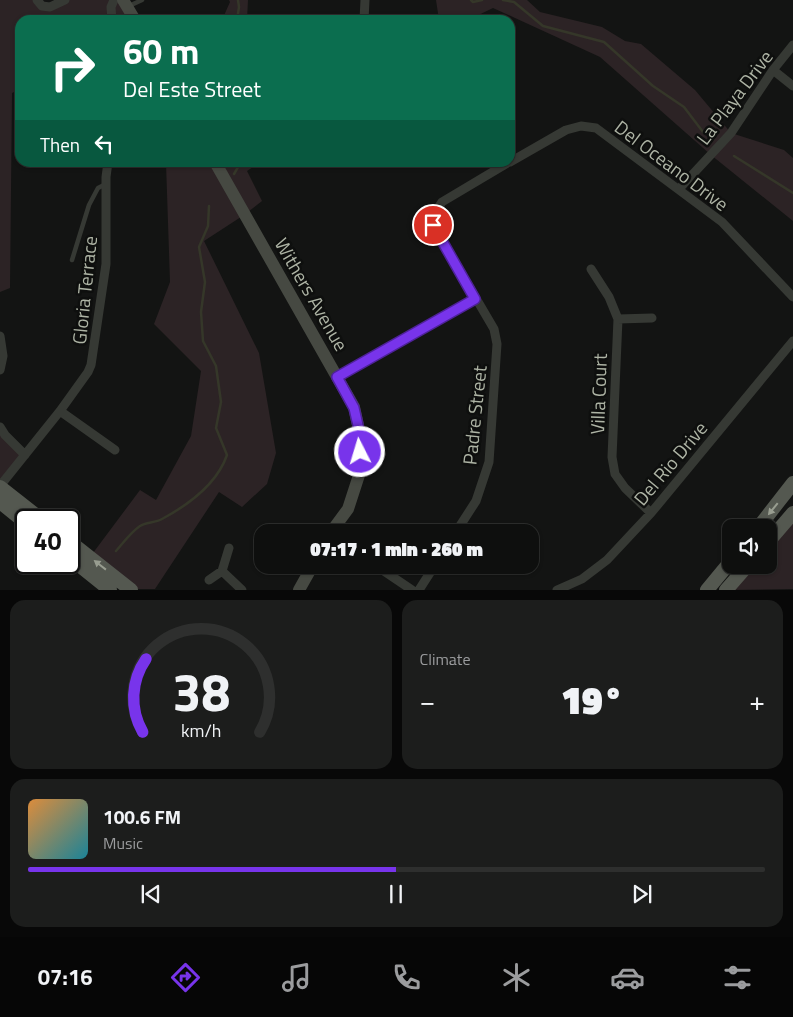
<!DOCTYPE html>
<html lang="en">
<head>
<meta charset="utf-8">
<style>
  :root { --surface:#0e0f0e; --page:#1c1d1c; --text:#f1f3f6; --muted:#9b9c9e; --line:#2e2f2e; --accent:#7834eb }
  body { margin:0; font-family:"Titillium Web",sans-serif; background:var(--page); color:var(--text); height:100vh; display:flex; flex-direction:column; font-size:19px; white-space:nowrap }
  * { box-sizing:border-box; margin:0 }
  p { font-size:16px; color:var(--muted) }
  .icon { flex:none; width:28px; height:28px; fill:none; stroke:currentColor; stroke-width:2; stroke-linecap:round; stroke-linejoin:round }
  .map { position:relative; height:590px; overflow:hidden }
  .side { display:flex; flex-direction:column; gap:10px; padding:10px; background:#080808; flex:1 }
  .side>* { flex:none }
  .guide { position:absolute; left:15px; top:15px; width:500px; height:152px; border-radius:15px; box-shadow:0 1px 4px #0004,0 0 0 1px var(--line); background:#0b6e4f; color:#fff; overflow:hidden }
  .controls { position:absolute; left:722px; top:519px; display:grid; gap:10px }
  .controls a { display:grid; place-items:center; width:55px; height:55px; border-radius:10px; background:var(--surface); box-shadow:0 1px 4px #0004,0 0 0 1px var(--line); font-size:25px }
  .speed { position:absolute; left:15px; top:509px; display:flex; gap:10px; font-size:25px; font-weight:700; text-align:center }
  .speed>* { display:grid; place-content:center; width:65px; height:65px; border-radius:50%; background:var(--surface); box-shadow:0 1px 4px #0004,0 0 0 1px var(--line); line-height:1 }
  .speed .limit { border:2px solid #111; border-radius:8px; background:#fff; color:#111 }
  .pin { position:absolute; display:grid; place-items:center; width:42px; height:42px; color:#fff; margin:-21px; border:2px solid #fff; border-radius:50%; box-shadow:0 1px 5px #0007 }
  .me { position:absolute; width:55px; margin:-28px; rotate:355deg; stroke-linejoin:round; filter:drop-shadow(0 0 4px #0008) }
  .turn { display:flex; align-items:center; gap:18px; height:105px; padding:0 25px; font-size:22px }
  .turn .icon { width:65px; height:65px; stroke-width:2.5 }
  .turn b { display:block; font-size:35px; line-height:42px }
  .then { display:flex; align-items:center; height:48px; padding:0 25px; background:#0003; gap:10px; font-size:19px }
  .big { font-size:38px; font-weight:800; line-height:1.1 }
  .side .tile { flex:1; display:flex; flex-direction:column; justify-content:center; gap:8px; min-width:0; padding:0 18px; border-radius:15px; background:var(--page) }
  .side .dial { align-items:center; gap:0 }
  .dial svg { height:130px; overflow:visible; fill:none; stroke:var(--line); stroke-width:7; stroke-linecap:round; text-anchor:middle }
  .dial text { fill:var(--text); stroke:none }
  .song { display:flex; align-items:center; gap:15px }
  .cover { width:60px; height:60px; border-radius:8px; background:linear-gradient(135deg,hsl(30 70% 55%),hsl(190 70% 35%)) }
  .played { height:5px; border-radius:2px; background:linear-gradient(90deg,var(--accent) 50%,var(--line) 50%) }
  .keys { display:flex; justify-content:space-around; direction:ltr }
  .heat { display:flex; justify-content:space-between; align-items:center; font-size:28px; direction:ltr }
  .side .tiles { flex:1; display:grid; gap:10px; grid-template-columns:1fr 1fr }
  .tile:last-child { grid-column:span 2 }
  .trip { position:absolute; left:254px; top:524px; width:285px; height:50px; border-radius:15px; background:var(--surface); box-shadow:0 1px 4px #0004,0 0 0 1px var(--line); font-weight:800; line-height:50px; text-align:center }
  .tab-bar { display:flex; height:80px; justify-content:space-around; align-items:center; background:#060606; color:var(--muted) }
  .tab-bar .icon { width:35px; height:35px }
  .tab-bar .active { color:var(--accent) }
  .tab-bar b { font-size:22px; color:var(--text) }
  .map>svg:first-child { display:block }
  .green { fill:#2c2325 }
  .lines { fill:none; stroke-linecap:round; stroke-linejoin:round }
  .stream { stroke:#353729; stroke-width:2.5 }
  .lane { stroke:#363934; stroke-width:4.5 }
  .street { stroke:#363934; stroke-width:9 }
  .secondary { stroke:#464942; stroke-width:12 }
  .primary { stroke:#545850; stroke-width:14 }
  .oneway { fill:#989d90 }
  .route-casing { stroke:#4e2299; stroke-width:12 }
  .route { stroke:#7834eb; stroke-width:9 }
  .labels { text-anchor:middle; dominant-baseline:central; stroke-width:5; stroke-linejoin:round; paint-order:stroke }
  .street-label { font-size:19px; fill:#aeb4a5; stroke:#0e0f0e }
</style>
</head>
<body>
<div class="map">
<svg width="793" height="590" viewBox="0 0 793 590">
  <rect width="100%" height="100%" fill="#131413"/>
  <path class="green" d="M 0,0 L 37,0 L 42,6 L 65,0 L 122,0 L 133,20 L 20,20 L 20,89 L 12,93 L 10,288 L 0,292 Z
    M 229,0 L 248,0 L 247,20 L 222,20 L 230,2 Z
    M 436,0 L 527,0 L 540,12 L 602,27 L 625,41 L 641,44 L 695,90 L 731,133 L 784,150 L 793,158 L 793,221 L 711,155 L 600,57 L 493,8 L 468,20 L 439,20 Z
    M 166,163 L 259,163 L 247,171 L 262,201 L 244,215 L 204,241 L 259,353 L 276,453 L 267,484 L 242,507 L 219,492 L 155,589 L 131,589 L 90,557 L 140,490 L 156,500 L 191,436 L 201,371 L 154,324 L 170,282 Z
    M 0,427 L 25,455 L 0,486 Z
    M 793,513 L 793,589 L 726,590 L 748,565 L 769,565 L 769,541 Z"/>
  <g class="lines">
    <path class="stream" d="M 471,0 L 473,2 L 482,0
      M 503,0 L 514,2 L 543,26 L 604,42 L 653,86 L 684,107 L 703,132
      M 237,20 L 239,7 L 238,0
      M 734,156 L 793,193
      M 234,174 L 241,162
      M 116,551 C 123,543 131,532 140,526 C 146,522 155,523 162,519 C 188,505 217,484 227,455 L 216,428 L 221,402 L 216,366 L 203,341 L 201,312 L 205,282 L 199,247 L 208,226 L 209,206"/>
    <path class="lane" d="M 129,6 L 142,0
      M 72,260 L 89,205 L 98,188 L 106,184"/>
    <path class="street" d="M 37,0 L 42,6 L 50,7 L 65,0
      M 112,20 L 111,7 L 114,0
      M 364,20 L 365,0
      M 773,70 L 793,86
      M 510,162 L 566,130 L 581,126 L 596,128 L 722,222 L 793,297
      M 679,189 L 731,133 L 773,70 L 793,45
      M 591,269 L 609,297 L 618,319 L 612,457 L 615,474 L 625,488 L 651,513
      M 618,319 L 652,318
      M 0,336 L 3,356 L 0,370
      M 337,377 L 475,299
      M 60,411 L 115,450
      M 0,427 L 5,435 L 25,455
      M 0,486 L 60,411 L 88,372 L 91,365 L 106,264 L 106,177 L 108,162
      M 456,532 L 476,501 L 489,462 L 497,344 L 494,329 L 433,225 L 434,214 L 442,202 L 509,162
      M 375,565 L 412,590
      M 222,571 L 242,590
      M 209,580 L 222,571 L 229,548
      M 419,590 L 435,565
      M 557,590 L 582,579 L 607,560 L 651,513 L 793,341"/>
    <path class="secondary" d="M 123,0 L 135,20
      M 215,162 L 354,407 L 360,434 L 361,469 L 348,509 L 331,532
      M 299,590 L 313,565"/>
    <path class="primary" d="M 0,487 L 42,520
      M 0,502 L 26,523
      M 758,528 L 793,483
      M 69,541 L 131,590
      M 769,541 L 793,513
      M 69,557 L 110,590
      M 707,590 L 731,561
      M 726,590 L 748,565"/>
  </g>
  <defs><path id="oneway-solid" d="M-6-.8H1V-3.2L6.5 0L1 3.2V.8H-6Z" transform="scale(1.25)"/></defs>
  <g class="oneway">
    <use href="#oneway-solid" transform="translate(773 509) rotate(129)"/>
    <use href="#oneway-solid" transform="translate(100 565) rotate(-142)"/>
  </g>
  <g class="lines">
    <g class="route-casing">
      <path id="route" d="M 360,452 L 360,434 L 354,408 L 337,377 L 475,299 L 433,225"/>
    </g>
    <use href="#route" class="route"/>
  </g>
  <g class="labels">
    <g class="street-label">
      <text transform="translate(734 97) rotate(-53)">La Playa Drive</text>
      <text transform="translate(672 165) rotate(37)">Del Oceano Drive</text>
      <text transform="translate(84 290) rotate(-84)">Gloria Terrace</text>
      <text transform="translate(312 294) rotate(60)">Withers Avenue</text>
      <text transform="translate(598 394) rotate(-88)">Villa Court</text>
      <text transform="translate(474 415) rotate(-84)">Padre Street</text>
      <text transform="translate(670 463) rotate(-50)">Del Rio Drive</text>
    </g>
  </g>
</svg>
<div class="controls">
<a><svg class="icon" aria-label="sound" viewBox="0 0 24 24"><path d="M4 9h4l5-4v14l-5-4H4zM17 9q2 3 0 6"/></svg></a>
</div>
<div class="speed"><div class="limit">40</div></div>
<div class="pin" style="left:433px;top:225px;background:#d93025"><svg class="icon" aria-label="arrive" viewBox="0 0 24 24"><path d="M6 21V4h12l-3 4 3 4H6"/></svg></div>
<svg class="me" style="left:360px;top:452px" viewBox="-20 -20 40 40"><circle r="17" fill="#7834eb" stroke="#fff" stroke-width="3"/><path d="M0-11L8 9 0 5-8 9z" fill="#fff"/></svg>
<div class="trip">07:17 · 1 min · 260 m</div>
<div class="guide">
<div class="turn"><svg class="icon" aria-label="right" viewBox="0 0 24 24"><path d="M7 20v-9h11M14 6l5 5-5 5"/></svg><div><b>60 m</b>Del Este Street</div></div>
<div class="then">Then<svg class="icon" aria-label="left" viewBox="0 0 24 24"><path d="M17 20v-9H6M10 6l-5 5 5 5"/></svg></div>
</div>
</div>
<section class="side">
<div class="tiles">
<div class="tile dial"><svg viewBox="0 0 100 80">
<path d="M14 69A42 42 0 1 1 86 69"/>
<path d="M14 69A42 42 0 0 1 16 24" stroke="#7834eb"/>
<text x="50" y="56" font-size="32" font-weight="700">38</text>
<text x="50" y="72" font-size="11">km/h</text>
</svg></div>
<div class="tile"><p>Climate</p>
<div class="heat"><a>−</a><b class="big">19°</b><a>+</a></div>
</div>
<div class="tile">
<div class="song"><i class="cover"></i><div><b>100.6 FM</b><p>Music</p></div></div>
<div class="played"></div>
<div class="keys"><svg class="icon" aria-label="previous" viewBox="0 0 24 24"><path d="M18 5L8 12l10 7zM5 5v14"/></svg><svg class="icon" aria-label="pause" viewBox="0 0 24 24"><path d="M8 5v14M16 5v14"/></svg><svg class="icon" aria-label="next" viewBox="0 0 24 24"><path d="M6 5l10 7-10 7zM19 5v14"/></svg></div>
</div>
</div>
</section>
<nav class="tab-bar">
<b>07:16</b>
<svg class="icon active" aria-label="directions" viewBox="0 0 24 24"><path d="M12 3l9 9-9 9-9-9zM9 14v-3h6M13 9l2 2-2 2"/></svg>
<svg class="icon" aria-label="music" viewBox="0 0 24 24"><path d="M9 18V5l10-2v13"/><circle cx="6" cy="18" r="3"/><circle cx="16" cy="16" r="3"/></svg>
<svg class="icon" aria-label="phone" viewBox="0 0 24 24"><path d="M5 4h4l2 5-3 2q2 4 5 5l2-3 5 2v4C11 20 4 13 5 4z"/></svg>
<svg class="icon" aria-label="climate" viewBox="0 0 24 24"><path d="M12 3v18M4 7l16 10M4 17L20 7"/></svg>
<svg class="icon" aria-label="car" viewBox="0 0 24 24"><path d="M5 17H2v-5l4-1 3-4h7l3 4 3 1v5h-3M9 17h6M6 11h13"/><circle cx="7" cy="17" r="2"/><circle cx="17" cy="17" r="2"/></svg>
<svg class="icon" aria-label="filters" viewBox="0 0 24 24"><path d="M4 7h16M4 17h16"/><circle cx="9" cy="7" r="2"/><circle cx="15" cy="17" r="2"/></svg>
</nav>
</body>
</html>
